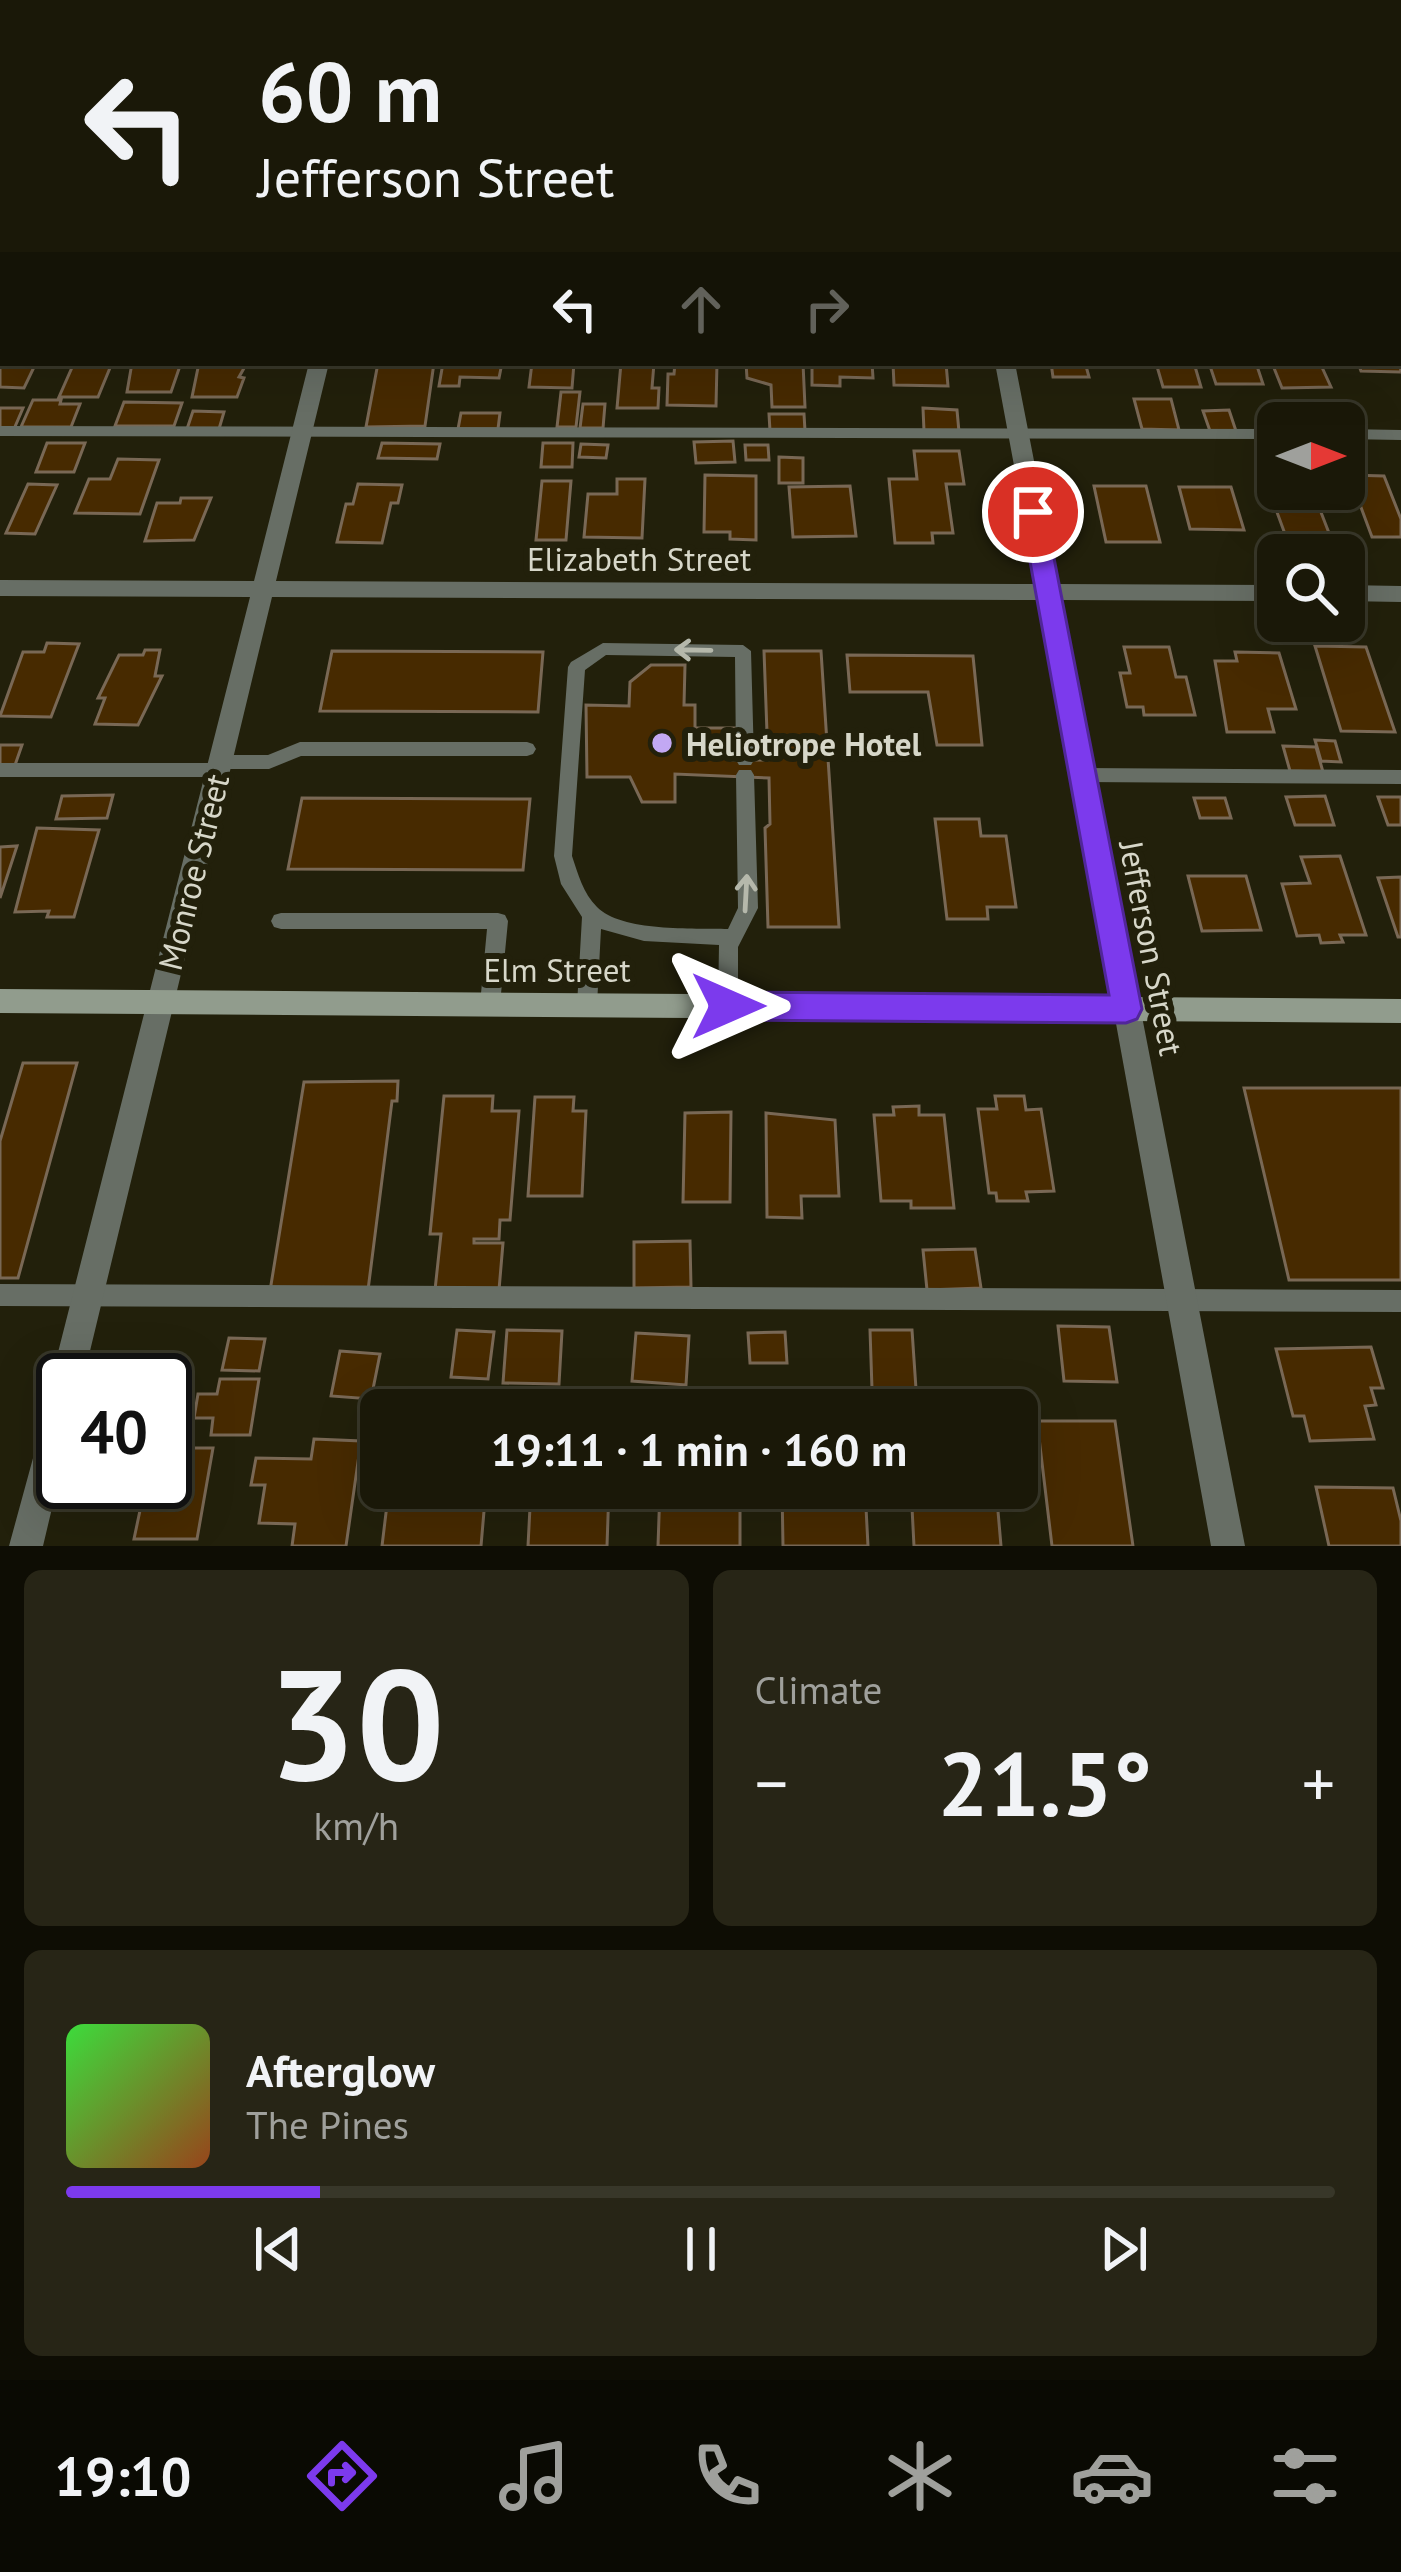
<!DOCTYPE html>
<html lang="en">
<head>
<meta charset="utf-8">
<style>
  :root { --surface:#1a1808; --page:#272516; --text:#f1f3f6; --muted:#9fa09c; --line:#383729; --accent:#7c3aed }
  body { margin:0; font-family:"PT Sans",sans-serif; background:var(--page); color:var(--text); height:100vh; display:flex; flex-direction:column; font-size:45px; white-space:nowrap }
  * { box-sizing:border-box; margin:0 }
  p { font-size:39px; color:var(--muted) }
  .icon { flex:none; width:66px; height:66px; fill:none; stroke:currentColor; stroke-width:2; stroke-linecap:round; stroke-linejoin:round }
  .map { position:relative; height:1546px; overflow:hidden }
  .side { display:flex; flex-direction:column; gap:24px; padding:24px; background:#0e0d04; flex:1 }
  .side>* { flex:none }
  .banner { position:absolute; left:0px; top:0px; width:1401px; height:366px; box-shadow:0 12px 48px #0002,0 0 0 3px var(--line); background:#1a1808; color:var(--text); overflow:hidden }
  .needle { width:78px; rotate:90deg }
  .fabs { position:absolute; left:1257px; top:402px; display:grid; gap:24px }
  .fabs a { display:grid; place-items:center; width:108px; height:108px; border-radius:18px; background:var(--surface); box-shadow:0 12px 48px #0002,0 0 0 3px var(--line); font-size:60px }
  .speed { position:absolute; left:36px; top:1353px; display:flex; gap:24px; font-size:60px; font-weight:700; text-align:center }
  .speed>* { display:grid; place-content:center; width:156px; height:156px; border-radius:50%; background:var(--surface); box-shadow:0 12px 48px #0002,0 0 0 3px var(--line); line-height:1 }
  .speed .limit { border:6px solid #111; border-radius:18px; background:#fff; color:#111 }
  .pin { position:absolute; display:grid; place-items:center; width:102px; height:102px; color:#fff; margin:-51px; border:6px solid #fff; border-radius:50%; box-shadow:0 3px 12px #0007 }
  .me { position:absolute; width:132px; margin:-66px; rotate:90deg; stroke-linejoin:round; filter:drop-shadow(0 0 9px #0008) }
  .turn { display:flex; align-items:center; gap:42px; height:252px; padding:0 60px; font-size:54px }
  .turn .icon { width:156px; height:156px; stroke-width:2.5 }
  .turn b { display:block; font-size:84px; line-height:102px }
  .lanes { display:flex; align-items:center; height:114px; padding:0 60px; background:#0003; justify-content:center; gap:60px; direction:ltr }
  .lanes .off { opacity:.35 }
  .big { font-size:90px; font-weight:600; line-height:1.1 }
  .side .widget { flex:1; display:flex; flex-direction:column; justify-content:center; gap:18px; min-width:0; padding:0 42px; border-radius:18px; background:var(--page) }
  .side .dial { align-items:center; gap:0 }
  .dial b { font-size:156px; line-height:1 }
  .song { display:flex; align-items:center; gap:36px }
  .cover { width:144px; height:144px; border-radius:18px; background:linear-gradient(135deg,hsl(120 70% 55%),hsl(20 70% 35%)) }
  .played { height:12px; border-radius:6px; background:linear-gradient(90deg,var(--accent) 20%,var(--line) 20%) }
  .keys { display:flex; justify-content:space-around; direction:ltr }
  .heat { display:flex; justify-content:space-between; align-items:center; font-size:66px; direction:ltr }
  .side .tiles { flex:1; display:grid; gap:24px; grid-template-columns:1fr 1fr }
  .widget:last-child { grid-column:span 2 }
  .trip { position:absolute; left:360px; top:1389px; width:678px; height:120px; border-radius:18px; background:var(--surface); box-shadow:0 12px 48px #0002,0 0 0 3px var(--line); font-weight:600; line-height:120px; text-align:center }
  .tab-bar { display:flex; height:192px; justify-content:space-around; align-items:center; background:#0a0a03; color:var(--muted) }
  .tab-bar .icon { width:84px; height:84px }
  .tab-bar .active { color:var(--accent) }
  .tab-bar b { font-size:54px; color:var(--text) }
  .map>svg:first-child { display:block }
  .built { fill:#2c290c }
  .building { fill:#472a00; stroke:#796855; stroke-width:3 }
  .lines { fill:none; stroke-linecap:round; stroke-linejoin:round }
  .lane { fill:#676e65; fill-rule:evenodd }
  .street { fill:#676e65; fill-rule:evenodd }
  .secondary { fill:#919c8d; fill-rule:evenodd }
  .oneway { stroke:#b5b8ab }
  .route { fill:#7c3aed; stroke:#51269a; stroke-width:3 }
  .poi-dot { fill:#c2a8f3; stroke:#22200b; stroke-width:4.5 }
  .labels { text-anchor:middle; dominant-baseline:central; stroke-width:12; stroke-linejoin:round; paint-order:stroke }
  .street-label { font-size:33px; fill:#d7d7c9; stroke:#22200b }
  .poi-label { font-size:33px; font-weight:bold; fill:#d7d7c9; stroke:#22200b; text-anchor:start }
</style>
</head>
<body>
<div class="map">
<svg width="1401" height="1546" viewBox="0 0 1401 1546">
  <rect width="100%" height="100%" fill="#22200b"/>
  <path class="built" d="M 749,0 L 1401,0 L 1401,77 L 1398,3 Z"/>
  <path class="building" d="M 1000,0 L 1269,0 L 1271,3 L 1001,3 Z
    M 1398,344 L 1401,372 L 1361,371 L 1358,363 L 1398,363 Z
    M 0,349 L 3,363 L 36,363 L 24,388 L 0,387 Z
    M 74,363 L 112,363 L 98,397 L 59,397 Z
    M 132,363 L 181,363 L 171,392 L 127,392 Z
    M 199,363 L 247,363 L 239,377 L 244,378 L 237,397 L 192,397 Z
    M 378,363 L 434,363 L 425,426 L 366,427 Z
    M 443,363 L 502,363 L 499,378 L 460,377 L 459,386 L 439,386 Z
    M 532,363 L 574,363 L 572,388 L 529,387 Z
    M 621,363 L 654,363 L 652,388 L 659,388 L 658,408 L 617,408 Z
    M 675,363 L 717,363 L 716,406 L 667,405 L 668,374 L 674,374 Z
    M 746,363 L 803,363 L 805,407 L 772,407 L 771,385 L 747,378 Z
    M 812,363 L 872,363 L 873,378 L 840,377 L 840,386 L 812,385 Z
    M 893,363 L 946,363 L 948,386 L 894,385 Z
    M 1051,363 L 1092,363 L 1093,366 L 1086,366 L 1089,377 L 1053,377 Z
    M 1156,363 L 1194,363 L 1201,387 L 1163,387 Z
    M 1209,363 L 1256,363 L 1263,384 L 1216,384 Z
    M 1272,363 L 1320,363 L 1331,387 L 1282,388 Z
    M 561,392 L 580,392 L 576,427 L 557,427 Z
    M 1134,399 L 1171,399 L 1179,430 L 1142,429 Z
    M 33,400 L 61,400 L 60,404 L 80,404 L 71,427 L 21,427 Z
    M 124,402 L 182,403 L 174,426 L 115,426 Z
    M 583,404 L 605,404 L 603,428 L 580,428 Z
    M 0,408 L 23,408 L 14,429 L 0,429 Z
    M 923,408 L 957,410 L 959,432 L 924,431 Z
    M 1229,410 L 1236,431 L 1210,431 L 1203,411 Z
    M 193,411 L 224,412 L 219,429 L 187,429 Z
    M 461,413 L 500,413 L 498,429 L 458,429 Z
    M 769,414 L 804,414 L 805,431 L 770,431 Z
    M 733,441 L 735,462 L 696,463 L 694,442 Z
    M 47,443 L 85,443 L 74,472 L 36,472 Z
    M 382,443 L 440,444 L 437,459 L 378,458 Z
    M 543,443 L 573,443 L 572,467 L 541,467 Z
    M 581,444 L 608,445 L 606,458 L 579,457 Z
    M 745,445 L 768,445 L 769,460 L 746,460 Z
    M 914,451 L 959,451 L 964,484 L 946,484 L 953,533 L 932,533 L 933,543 L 895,543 L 889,479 L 917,479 Z
    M 779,457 L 803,458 L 803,483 L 779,483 Z
    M 118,459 L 159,460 L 140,514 L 75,513 L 89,479 L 110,479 Z
    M 705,475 L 756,476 L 756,540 L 730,539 L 730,532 L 704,532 Z
    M 1349,475 L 1384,476 L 1401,519 L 1401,537 L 1372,537 Z
    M 617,479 L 645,479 L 642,538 L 584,537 L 588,494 L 617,494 Z
    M 542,481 L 571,481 L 566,540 L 536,540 Z
    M 28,484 L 57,485 L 35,534 L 6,533 Z
    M 358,484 L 402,485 L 398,503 L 391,503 L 382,543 L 337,542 L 346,504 L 353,504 Z
    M 1267,485 L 1312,489 L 1329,533 L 1285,534 Z
    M 850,486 L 856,536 L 793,537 L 789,487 Z
    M 1094,486 L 1146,486 L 1160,542 L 1106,542 Z
    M 1179,487 L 1231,487 L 1244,530 L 1190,529 Z
    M 181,498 L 211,498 L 194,540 L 145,541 L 157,503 L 180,503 Z
    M 47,643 L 79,644 L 51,717 L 0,716 L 23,652 L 44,652 Z
    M 1315,646 L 1366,647 L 1395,732 L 1341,731 Z
    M 1124,647 L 1169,647 L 1176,677 L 1186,677 L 1195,715 L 1144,715 L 1143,707 L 1127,707 L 1120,673 L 1130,673 Z
    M 145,650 L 160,650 L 155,676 L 162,676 L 138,725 L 95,724 L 105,698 L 98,698 L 119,655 L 143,655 Z
    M 332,651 L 543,652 L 538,712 L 320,711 Z
    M 764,651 L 821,651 L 839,927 L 768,927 L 765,828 L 770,824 L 769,778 L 675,774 L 675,802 L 642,802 L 630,777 L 587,777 L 586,705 L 629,706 L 630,682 L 651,665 L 685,665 L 684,705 L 695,705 L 695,728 L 739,728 L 740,756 L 731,756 L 731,760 L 768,760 Z
    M 1235,652 L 1279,653 L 1296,709 L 1268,709 L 1274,732 L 1227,732 L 1215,661 L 1237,661 Z
    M 847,655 L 973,656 L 982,745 L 937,745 L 928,692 L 850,692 Z
    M 1315,740 L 1335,741 L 1341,762 L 1321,761 Z
    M 0,745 L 22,745 L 14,768 L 0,768 Z
    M 1283,746 L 1316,747 L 1323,772 L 1290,771 Z
    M 113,795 L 107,818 L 56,819 L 62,796 Z
    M 1325,796 L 1334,825 L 1295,825 L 1286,797 Z
    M 1378,797 L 1401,797 L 1401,825 L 1388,825 Z
    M 302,798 L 530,799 L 523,870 L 288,869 Z
    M 1194,798 L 1225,798 L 1231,818 L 1200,818 Z
    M 935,819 L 979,819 L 981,836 L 1006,836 L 1016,907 L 987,907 L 988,919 L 947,919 Z
    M 37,828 L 99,830 L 74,917 L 47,917 L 49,911 L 15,912 Z
    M 17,846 L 0,898 L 0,847 Z
    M 1340,856 L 1366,935 L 1340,935 L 1343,942 L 1321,943 L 1319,935 L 1297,936 L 1282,884 L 1310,883 L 1301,857 Z
    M 1188,876 L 1246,876 L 1261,930 L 1202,931 Z
    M 1401,877 L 1401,937 L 1398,937 L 1378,878 Z
    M 23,1063 L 77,1063 L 18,1278 L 0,1278 L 0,1141 Z
    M 398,1081 L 397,1101 L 392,1101 L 368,1290 L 270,1291 L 304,1082 Z
    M 1244,1088 L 1401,1088 L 1401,1280 L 1289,1280 Z
    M 444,1096 L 493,1096 L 492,1111 L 519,1111 L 510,1220 L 500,1220 L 499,1239 L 474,1239 L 474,1243 L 503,1243 L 499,1290 L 435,1290 L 441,1234 L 430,1234 Z
    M 995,1096 L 1024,1096 L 1026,1110 L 1041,1109 L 1054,1191 L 1026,1192 L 1028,1201 L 997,1201 L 996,1193 L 989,1193 L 978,1109 L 997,1109 Z
    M 535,1097 L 574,1097 L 573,1111 L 586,1111 L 582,1196 L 528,1196 Z
    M 919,1106 L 919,1115 L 944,1115 L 954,1208 L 911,1208 L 911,1201 L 881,1201 L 874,1115 L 894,1115 L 893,1107 Z
    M 731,1112 L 730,1202 L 683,1202 L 685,1113 Z
    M 766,1113 L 835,1120 L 839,1196 L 801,1196 L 802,1218 L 767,1217 Z
    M 690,1241 L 691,1287 L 634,1288 L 634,1242 Z
    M 975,1249 L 981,1288 L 927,1290 L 923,1250 Z
    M 1058,1326 L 1109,1327 L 1117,1382 L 1064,1381 Z
    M 457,1330 L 494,1332 L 488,1379 L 451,1377 Z
    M 507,1330 L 562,1331 L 559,1384 L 503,1383 Z
    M 870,1330 L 912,1330 L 916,1389 L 872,1389 Z
    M 785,1332 L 787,1363 L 750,1363 L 748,1333 Z
    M 636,1333 L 689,1336 L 686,1385 L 632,1381 Z
    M 229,1338 L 265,1339 L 259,1371 L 222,1370 Z
    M 1371,1347 L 1383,1388 L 1371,1388 L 1376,1405 L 1365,1406 L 1374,1439 L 1310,1441 L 1304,1416 L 1293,1416 L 1276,1349 Z
    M 340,1351 L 380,1354 L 371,1399 L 331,1396 Z
    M 220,1379 L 259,1379 L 250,1435 L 211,1435 L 213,1418 L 194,1418 L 198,1394 L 217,1394 Z
    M 1037,1421 L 1115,1421 L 1133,1546 L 1052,1546 Z
    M 314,1439 L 361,1441 L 346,1546 L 292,1546 L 295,1524 L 259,1523 L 265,1485 L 251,1485 L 256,1458 L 311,1459 Z
    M 165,1448 L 213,1448 L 197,1539 L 134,1539 L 146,1482 L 165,1482 Z
    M 1316,1487 L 1393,1488 L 1401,1521 L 1401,1546 L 1329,1546 Z
    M 389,1488 L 486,1488 L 481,1546 L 382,1546 Z
    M 531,1488 L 609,1488 L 607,1546 L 528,1546 Z
    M 660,1488 L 740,1488 L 740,1546 L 658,1546 Z
    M 782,1488 L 865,1488 L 868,1546 L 783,1546 Z
    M 911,1488 L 996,1488 L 1001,1546 L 914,1546 Z"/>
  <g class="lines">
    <path class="lane" d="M 728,0 L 738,0 L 739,3 L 727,3 Z
      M 0,5 L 3,5 L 3,11 L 0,11 Z
      M 0,189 L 3,189 L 3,197 L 0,197 Z
      M 1398,189 L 1401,189 L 1401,197 L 1398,197 Z
      M 0,426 L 1278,429 L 1278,439 L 0,436 Z
      M 1344,429 L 1401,430 L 1401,440 L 1344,439 Z
      M 603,643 L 743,645 L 751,651 L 754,760 L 751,765 L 739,765 L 736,760 L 735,657 L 606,655 L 585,670 L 572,856 C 578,874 583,893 597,907 C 621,932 694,928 728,929 L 738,908 L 736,775 L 739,770 L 751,770 L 754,775 L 758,908 L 738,947 L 738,1006 L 735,1012 L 728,1015 L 721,1012 L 718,1006 L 719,945 L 644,941 L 601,929 L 597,1005 L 594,1011 L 587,1014 L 580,1011 L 577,1005 L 582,917 L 561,884 L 554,856 L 568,667 L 571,662 Z
      M 300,742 L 527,742 L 533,744 L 536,749 L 533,754 L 527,756 L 301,756 L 269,769 L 228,769 L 225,775 L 219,777 L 0,777 L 0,763 L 211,763 L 214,757 L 220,755 L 268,755 Z
      M 1083,768 L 1401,770 L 1401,784 L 1083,782 L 1077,780 L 1074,775 L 1077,770 Z
      M 281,913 L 498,913 L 505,915 L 508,921 L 500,1004 L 497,1010 L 490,1013 L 483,1010 L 480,1004 L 487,929 L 281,929 L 274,927 L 271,921 L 274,915 Z
      M 0,1284 L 1401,1290 L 1401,1312 L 0,1306 Z"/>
    <path class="street" d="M 0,87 L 3,87 L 3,97 L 0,97 Z
      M 1398,90 L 1401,90 L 1401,100 L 1398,100 Z
      M 0,295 L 3,295 L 3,307 L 0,307 Z
      M 1398,300 L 1401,300 L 1401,312 L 1398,312 Z
      M 309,363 L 329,363 L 276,581 L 1036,584 L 995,363 L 1015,363 L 1058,584 L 1278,585 L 1278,601 L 1061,600 L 1245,1546 L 1211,1546 L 1039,600 L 272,597 L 83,1380 L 63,1380 L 63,1462 L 43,1546 L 9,1546 L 53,1385 L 51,1380 L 250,597 L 0,596 L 0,580 L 254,581 Z
      M 1344,585 L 1401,586 L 1401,602 L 1344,601 Z"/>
    <path class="secondary" d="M 0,989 L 1401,999 L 1401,1023 L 0,1013 Z"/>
  </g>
  <defs><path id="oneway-shaft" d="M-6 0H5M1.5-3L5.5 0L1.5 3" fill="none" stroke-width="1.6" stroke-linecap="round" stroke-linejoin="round" transform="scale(3)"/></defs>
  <g class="oneway">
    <use href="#oneway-shaft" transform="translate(693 650) rotate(-179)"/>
    <use href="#oneway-shaft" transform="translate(746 893) rotate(-87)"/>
  </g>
  <path class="route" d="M 1033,504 L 1045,512 L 1142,1009 L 1137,1019 L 1126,1023 L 728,1020 L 718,1016 L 713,1006 L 718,996 L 728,992 L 1109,995 L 1021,512 Z"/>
  <circle class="poi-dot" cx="662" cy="743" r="12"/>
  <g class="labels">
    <g class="street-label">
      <text x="639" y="558">Elizabeth Street</text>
      <text transform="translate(193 872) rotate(-76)">Monroe Street</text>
      <text transform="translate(1152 948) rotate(79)">Jefferson Street</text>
      <text x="557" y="969">Elm Street</text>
    </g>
    <g class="poi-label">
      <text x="686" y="743">Heliotrope Hotel</text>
    </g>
  </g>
</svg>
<div class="fabs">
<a><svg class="needle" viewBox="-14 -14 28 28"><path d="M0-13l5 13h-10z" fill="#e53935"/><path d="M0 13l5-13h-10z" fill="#9fa09c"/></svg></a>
<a><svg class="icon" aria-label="search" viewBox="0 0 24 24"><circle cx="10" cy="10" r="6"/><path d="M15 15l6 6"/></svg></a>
</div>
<div class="speed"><div class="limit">40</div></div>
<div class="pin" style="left:1033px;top:512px;background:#d93025"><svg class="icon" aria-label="arrive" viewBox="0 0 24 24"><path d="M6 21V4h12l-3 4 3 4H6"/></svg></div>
<svg class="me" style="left:728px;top:1006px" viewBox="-20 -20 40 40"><path d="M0-17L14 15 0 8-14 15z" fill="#7c3aed" stroke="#fff" stroke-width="4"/></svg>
<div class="trip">19:11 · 1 min · 160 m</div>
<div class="banner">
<div class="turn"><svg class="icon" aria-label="left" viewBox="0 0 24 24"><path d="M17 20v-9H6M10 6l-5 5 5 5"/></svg><div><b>60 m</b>Jefferson Street</div></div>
<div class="lanes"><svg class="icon" aria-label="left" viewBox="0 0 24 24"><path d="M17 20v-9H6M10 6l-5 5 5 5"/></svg><svg class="icon off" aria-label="ahead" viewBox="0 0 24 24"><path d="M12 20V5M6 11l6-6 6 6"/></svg><svg class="icon off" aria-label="right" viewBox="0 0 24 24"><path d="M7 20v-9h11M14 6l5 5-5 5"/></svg></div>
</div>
</div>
<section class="side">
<div class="tiles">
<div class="widget dial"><b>30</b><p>km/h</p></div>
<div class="widget"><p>Climate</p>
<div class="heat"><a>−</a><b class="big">21.5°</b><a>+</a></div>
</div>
<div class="widget">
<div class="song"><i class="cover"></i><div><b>Afterglow</b><p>The Pines</p></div></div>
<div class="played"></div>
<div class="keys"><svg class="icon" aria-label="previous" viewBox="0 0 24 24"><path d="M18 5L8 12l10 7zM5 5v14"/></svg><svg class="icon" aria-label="pause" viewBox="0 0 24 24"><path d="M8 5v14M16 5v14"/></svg><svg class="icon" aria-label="next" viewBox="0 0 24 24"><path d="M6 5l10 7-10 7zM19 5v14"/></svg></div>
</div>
</div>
</section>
<nav class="tab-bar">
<b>19:10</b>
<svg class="icon active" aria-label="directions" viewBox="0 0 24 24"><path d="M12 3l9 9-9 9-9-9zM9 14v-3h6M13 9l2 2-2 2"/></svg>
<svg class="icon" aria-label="music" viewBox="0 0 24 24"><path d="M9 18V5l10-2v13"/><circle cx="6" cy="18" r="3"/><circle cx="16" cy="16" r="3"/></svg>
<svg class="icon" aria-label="phone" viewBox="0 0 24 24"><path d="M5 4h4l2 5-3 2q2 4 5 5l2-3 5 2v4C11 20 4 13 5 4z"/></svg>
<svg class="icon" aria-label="climate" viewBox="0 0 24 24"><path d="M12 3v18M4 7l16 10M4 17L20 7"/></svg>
<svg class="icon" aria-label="car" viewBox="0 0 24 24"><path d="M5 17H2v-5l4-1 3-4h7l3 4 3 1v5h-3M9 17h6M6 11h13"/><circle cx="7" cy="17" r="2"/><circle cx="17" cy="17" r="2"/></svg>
<svg class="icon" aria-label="filters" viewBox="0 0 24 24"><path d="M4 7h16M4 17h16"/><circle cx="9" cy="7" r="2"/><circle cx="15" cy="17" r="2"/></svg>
</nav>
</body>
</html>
